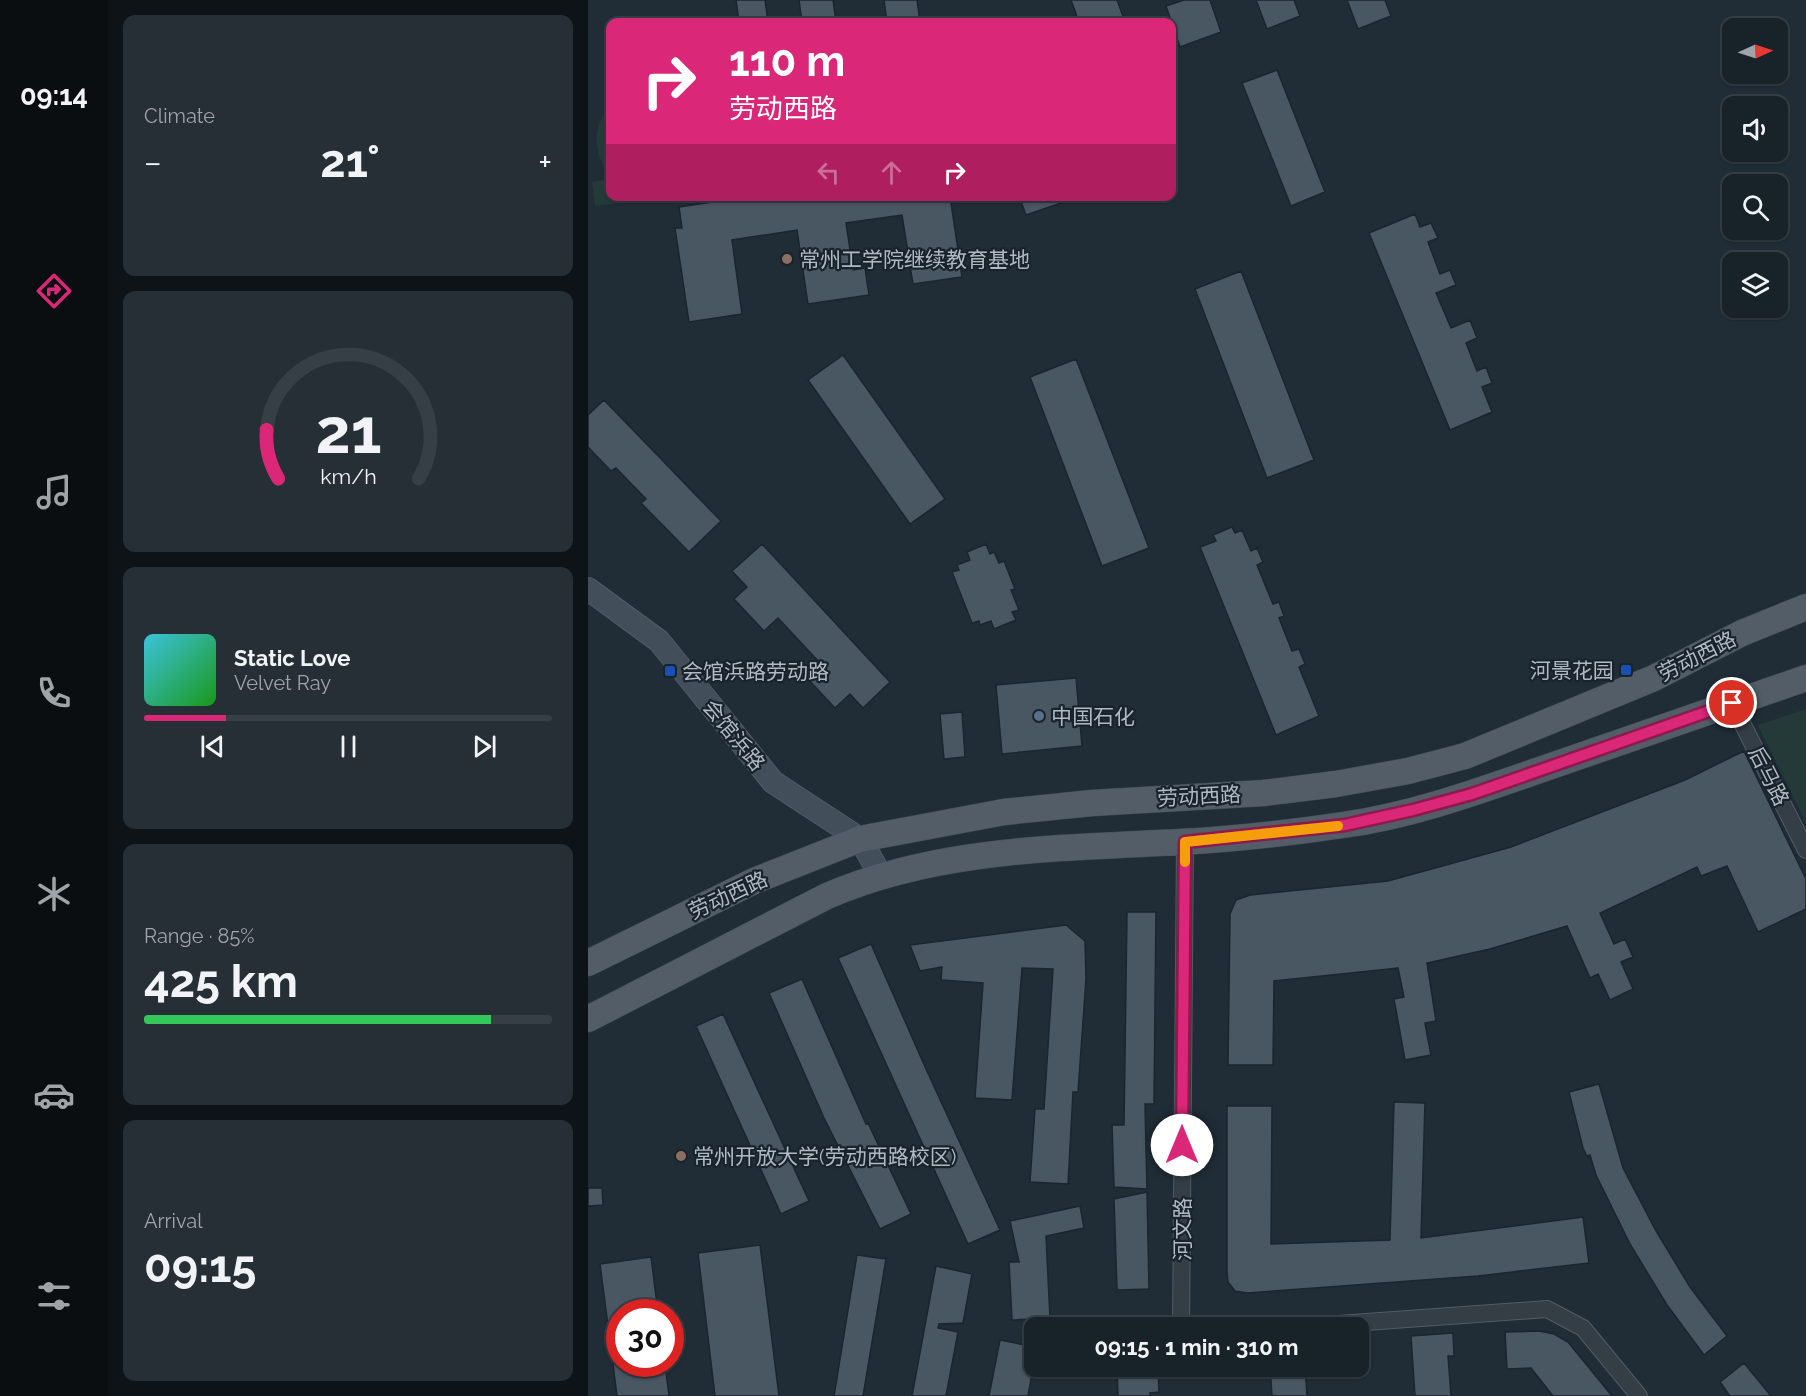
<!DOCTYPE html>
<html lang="en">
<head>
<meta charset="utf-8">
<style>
  :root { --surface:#182229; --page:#252f35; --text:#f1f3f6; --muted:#9fa4a8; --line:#363f46; --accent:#db2777 }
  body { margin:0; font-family:Raleway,"Noto Sans SC",sans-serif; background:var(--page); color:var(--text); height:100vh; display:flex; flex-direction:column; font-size:22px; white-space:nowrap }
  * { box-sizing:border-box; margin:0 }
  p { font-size:20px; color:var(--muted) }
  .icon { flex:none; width:33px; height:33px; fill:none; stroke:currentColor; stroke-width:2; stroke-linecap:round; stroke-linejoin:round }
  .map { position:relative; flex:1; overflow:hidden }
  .sheet { display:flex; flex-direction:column; gap:15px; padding:15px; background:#0d1317; width:480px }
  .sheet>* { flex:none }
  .hud { position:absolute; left:18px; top:18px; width:570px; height:183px; border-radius:12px; box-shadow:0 2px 4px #0004,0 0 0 2px var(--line); background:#db2777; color:#fff; overflow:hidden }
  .needle { width:39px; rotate:87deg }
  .controls { position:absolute; left:1134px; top:18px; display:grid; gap:12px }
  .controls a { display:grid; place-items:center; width:66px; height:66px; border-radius:12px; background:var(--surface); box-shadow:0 2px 4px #0004,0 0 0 2px var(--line); font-size:30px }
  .speed { position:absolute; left:18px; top:1299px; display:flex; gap:12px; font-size:30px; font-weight:700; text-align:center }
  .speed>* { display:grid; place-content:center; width:78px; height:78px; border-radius:50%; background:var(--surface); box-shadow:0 2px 4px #0004,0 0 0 2px var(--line); line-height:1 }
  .speed .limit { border:9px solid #d22; background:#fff; color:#111 }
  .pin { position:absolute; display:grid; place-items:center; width:51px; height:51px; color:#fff; margin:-26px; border:3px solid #fff; border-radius:50%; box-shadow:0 2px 6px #0007 }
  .me { position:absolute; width:66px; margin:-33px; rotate:0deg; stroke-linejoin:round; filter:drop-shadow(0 0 4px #0008) }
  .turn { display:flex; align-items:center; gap:21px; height:126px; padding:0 24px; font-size:27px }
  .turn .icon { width:78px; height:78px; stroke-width:2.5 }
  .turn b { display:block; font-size:42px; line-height:51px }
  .lanes { display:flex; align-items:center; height:57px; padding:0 24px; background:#0003; justify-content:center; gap:30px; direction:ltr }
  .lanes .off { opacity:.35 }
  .big { font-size:45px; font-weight:700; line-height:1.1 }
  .sheet .widget { flex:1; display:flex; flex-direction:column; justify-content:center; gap:9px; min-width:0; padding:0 21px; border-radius:12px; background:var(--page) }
  .sheet .dial { align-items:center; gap:0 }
  .dial svg { height:156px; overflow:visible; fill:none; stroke:var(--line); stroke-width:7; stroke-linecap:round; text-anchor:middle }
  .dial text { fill:var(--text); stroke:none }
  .song { display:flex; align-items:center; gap:18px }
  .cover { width:72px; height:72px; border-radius:9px; background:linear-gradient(135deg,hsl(190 70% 55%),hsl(120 70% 35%)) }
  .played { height:6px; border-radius:3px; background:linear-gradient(90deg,var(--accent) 20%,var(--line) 20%) }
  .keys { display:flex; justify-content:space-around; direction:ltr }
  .heat { display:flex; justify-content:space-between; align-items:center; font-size:33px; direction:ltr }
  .charge { height:9px; border-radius:4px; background:linear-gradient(90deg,#34c759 85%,var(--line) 0) }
  .trip { position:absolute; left:436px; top:1317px; width:345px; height:60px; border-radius:12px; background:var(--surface); box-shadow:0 2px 4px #0004,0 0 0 2px var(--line); font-weight:700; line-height:60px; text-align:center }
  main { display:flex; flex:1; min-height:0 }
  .dock { display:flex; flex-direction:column; width:108px; justify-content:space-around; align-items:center; background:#0a0e10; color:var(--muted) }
  .dock .icon { width:42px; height:42px }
  .dock .on { color:var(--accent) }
  .dock b { font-size:27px; color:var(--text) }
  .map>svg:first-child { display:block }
  .green { fill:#233a39 }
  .building { fill:#495763; stroke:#1b252e; stroke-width:1.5 }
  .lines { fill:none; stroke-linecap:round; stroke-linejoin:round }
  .street-casing { stroke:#515c65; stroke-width:18 }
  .secondary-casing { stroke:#515c65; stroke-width:24 }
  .primary-casing { stroke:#404a54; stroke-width:27 }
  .street { stroke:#343e47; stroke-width:16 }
  .secondary { stroke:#424e5a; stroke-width:22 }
  .primary { stroke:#525d67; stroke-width:26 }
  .route-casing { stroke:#8e194d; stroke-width:15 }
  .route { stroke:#db2777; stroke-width:10 }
  .slow { stroke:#f59e0b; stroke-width:10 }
  .education-dot { fill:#8d6e63; stroke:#19232c; stroke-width:2 }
  .transit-dot { fill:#1a4fb4; stroke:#19232c; stroke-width:2 }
  .service-dot { fill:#5c6f8a; stroke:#19232c; stroke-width:2 }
  .labels { text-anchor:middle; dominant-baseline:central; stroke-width:4.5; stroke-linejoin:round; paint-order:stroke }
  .poi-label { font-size:21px; fill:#aeb9c4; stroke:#19232c; text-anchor:start }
  .street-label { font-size:21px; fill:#aeb9c4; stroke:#19232c }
</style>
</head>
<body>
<main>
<nav class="dock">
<b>09:14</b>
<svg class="icon on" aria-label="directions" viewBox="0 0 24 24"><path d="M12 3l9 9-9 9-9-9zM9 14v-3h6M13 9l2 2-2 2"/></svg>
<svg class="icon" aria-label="music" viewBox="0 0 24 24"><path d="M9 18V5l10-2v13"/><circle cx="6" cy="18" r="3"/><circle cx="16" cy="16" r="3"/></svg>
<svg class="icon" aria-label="phone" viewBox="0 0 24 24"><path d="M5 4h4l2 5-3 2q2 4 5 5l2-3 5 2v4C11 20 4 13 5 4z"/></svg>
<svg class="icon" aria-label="climate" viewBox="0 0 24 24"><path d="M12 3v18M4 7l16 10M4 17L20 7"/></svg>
<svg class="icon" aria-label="car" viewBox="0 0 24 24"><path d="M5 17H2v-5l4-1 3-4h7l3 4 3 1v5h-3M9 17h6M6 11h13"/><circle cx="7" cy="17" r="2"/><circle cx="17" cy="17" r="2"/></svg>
<svg class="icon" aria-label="filters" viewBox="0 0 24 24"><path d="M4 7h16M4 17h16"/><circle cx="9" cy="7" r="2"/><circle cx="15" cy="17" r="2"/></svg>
</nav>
<section class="sheet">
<div class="widget"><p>Climate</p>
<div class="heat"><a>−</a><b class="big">21°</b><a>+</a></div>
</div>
<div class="widget dial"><svg viewBox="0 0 100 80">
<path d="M14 69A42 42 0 1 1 86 69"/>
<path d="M14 69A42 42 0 0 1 8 44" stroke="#db2777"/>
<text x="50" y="56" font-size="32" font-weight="700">21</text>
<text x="50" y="72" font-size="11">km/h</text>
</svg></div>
<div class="widget">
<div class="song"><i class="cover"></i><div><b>Static Love</b><p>Velvet Ray</p></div></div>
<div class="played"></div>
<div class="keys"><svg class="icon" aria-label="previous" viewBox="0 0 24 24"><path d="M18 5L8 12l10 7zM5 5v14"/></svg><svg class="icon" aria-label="pause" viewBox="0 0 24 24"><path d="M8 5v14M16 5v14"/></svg><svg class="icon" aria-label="next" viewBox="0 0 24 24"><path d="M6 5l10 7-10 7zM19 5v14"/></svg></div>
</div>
<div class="widget"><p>Range · 85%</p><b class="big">425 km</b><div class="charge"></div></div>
<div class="widget"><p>Arrival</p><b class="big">09:15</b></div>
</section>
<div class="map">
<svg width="1218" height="1396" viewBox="0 0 1218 1396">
  <rect width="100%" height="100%" fill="#202d37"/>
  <path class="green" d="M 22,107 L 22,176 C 6,156 3,126 22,107 Z
    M 22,179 L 22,196 L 77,197 L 7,206 L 4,182 Z
    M 1218,709 L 1218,823 L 1170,725 Z"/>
  <path class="building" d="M 148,0 L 177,0 L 180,22 L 151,22 Z
    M 211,0 L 245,0 L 248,22 L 214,22 Z
    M 296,0 L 329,0 L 332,22 L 299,22 Z
    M 483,0 L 529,0 L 537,22 L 491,22 Z
    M 596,0 L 622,0 L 633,32 L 592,47 L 578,6 Z
    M 668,0 L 706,0 L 712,16 L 679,29 Z
    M 759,0 L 797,0 L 803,16 L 770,29 Z
    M 689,70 L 737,192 L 703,206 L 654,83 Z
    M 164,196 L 362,196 L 374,277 L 325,284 L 314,215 L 258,223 L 265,270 L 277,268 L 281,295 L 220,304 L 209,230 L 144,240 L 154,314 L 101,322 L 87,228 L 94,228 L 91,207 Z
    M 431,196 L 485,196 L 485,199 L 438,215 Z
    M 827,214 L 832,227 L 843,223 L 850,238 L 840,242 L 852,274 L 862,270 L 868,285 L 848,293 L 863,328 L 882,320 L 889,338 L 878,343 L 889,371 L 898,367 L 904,383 L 894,387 L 904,412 L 862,430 L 781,233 Z
    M 653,271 L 726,460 L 679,478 L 607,289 Z
    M 255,355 L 357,499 L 322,524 L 220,380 Z
    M 488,359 L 561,548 L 514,566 L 442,377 Z
    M 16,400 L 133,521 L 101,552 L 53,503 L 58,499 L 28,468 L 23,471 L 0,447 L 0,415 Z
    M 644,527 L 647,533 L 654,530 L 663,551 L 669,548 L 675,562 L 669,565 L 685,604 L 691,602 L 696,616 L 691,618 L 704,651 L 711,649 L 717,664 L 711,667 L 731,716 L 688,735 L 612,547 L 628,541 L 625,535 Z
    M 174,544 L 302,682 L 275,708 L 262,694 L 247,708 L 216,675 L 231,662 L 190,618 L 176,631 L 146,599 L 159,587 L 144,571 Z
    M 398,544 L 402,554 L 406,552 L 411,563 L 416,561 L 427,589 L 423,590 L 431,610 L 424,612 L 428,620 L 406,629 L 403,621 L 392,625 L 391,621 L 384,623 L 364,572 L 371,570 L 369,565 L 382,560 L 379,552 Z
    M 488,678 L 494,746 L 414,754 L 408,685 Z
    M 374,712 L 377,757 L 356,759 L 352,714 Z
    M 1156,751 L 1218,879 L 1218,909 L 1170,932 L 1139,866 L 1113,876 L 1109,867 L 1012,913 L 1026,944 L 1037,939 L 1045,957 L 1033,962 L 1045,989 L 1022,1000 L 1010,974 L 1002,978 L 979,926 L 902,949 L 839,963 L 848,1021 L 837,1023 L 843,1055 L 817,1060 L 806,999 L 816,997 L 810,968 L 686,981 L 685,1065 L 640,1065 L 642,914 L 648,900 L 662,895 L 800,881 L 923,847 L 1097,780 Z
    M 539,912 L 568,912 L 566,1104 L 557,1104 L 559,1189 L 526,1187 L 524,1125 L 536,1125 Z
    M 478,925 L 497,941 L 498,979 L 490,1092 L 485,1092 L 480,1184 L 442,1182 L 447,1109 L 456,1109 L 465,969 L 434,968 L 424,1100 L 387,1098 L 395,983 L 353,980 L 354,967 L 332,971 L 322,945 Z
    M 283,944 L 338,1069 L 412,1230 L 380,1244 L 250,958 Z
    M 214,979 L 278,1124 L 280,1123 L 323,1214 L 292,1229 L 236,1118 L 181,993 Z
    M 135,1014 L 221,1201 L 193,1214 L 108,1026 Z
    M 1011,1084 L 1035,1168 L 1068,1231 L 1102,1287 L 1139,1336 L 1116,1355 L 1079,1305 L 1042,1244 L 1008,1175 L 1002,1155 L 999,1156 L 995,1148 L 981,1092 Z
    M 806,1102 L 837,1103 L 833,1238 L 995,1217 L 1001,1263 L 890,1276 L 659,1293 L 647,1291 L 640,1282 L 639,1272 L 639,1106 L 684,1106 L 683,1244 L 802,1240 Z
    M 0,1188 L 14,1188 L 15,1205 L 0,1206 Z
    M 559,1192 L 561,1289 L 529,1290 L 526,1199 Z
    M 492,1206 L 496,1228 L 458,1236 L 462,1318 L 424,1320 L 421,1262 L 431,1262 L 422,1221 Z
    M 172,1245 L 191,1396 L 127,1396 L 110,1253 Z
    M 269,1255 L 298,1259 L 275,1396 L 246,1396 Z
    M 63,1257 L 70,1312 L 32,1312 L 32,1341 L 22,1341 L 12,1264 Z
    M 348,1266 L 384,1274 L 375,1323 L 351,1324 L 350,1328 L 370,1332 L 358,1396 L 324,1396 Z
    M 951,1331 L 966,1334 L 980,1342 L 1024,1396 L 965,1396 L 943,1368 L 919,1369 L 917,1332 Z
    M 865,1333 L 866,1356 L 860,1356 L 863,1396 L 827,1396 L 823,1336 Z
    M 412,1340 L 447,1347 L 447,1357 L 440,1396 L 401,1396 Z
    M 1156,1363 L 1183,1396 L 1142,1396 L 1132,1382 Z
    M 25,1364 L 77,1364 L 81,1396 L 29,1396 Z
    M 529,1366 L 564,1366 L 564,1371 L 570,1370 L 571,1392 L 562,1393 L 562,1396 L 530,1396 Z
    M 682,1366 L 717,1366 L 719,1396 L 684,1396 Z"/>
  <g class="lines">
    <g class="street-casing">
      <path id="street" d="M 1144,703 L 1218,850
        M 593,1328 L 597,842
        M 695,1328 L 959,1309 L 995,1328 L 1051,1396"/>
    </g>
    <g class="secondary-casing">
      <path id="secondary" d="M 0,589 L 71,641 L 185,782 L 272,839 L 293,876"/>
    </g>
    <g class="primary-casing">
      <path id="primary" d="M 0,963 L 166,881 L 272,839 L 416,812 L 504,803 L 676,793 L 748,784 L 820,771 L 877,756 L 1066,678 L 1154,633 L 1218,607
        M 0,1019 L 239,896 C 349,848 475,848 593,842 C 647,839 701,833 755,825 C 828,815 899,788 969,764 C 1052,735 1135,706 1218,678"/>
    </g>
    <use href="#street" class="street"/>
    <use href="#secondary" class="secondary"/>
    <use href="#primary" class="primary"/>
  </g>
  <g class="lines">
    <g class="route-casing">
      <path id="route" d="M 594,1145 L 597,842 L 757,825 L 825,810 L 884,794 L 1144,703"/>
    </g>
    <use href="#route" class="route"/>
    <path class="slow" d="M 597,862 L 597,842 L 750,826"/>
  </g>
  <g class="education-dot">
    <circle cx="199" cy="259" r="6"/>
    <circle cx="93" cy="1156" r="6"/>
  </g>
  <g class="transit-dot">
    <rect x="1032" y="664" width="12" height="12" rx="3"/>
    <rect x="76" y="665" width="12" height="12" rx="3"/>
  </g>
  <circle class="service-dot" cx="451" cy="716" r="6"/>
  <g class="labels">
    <g class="poi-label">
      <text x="211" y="259">常州工学院继续教育基地</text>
      <text x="1026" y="670" text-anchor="end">河景花园</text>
      <text x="94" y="671">会馆浜路劳动路</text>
      <text x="463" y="716">中国石化</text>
      <text x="105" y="1156">常州开放大学(劳动西路校区)</text>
    </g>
    <g class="street-label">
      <text transform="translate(1109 656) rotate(-27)">劳动西路</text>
      <text transform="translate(146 735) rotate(51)">会馆浜路</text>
      <text transform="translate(1181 776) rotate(63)">后马路</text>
      <text transform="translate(611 796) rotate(-3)">劳动西路</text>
      <text transform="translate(140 895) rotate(-25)">劳动西路</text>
      <text transform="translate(594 1229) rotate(-90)">河文路</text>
    </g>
  </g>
</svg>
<div class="controls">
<a><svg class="needle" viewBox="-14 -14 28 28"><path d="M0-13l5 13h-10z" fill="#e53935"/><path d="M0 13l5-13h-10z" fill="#9fa4a8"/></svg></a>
<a><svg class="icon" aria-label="sound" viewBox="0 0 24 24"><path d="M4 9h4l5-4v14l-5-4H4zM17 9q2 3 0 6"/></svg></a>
<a><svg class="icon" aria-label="search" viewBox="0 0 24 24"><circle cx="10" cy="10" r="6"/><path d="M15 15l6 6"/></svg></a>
<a><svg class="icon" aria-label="layers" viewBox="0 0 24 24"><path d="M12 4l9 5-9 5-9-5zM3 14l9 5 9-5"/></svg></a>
</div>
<div class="speed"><div class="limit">30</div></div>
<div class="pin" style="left:1144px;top:703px;background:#d93025"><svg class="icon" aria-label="arrive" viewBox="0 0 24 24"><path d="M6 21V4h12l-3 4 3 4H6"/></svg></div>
<svg class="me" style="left:594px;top:1145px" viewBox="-20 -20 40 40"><circle r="19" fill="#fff"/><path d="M0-13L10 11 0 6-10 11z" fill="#db2777"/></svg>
<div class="trip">09:15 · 1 min · 310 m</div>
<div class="hud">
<div class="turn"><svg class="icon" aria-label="right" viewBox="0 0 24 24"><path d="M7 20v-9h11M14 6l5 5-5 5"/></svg><div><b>110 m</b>劳动西路</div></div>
<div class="lanes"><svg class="icon off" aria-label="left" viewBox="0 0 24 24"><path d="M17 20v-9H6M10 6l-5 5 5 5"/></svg><svg class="icon off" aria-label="ahead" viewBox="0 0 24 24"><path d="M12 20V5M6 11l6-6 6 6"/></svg><svg class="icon" aria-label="right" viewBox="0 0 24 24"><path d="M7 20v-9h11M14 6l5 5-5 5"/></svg></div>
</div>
</div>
</main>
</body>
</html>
